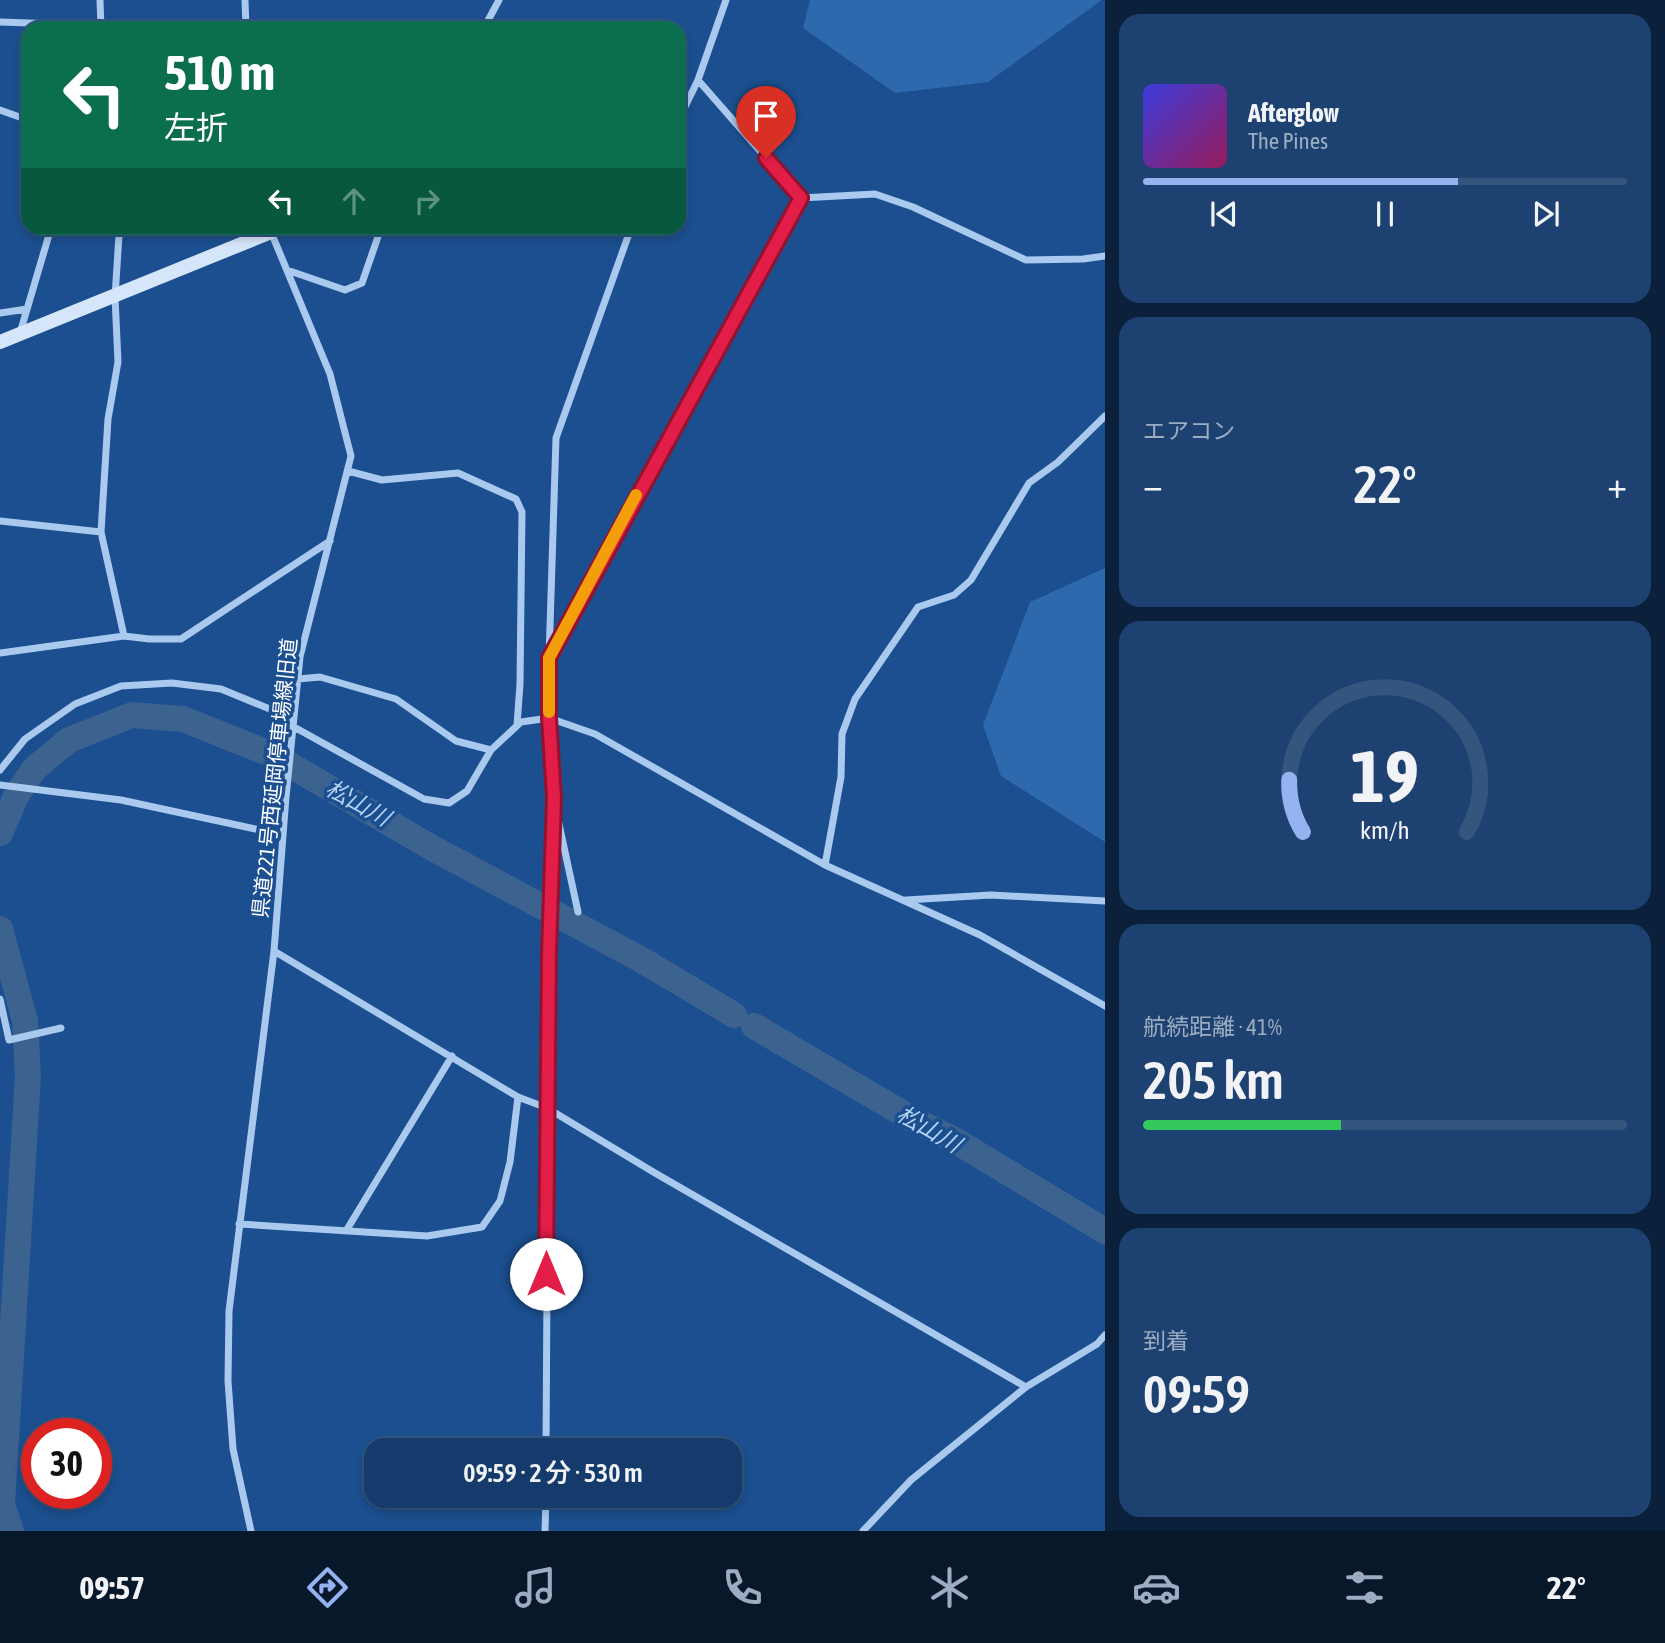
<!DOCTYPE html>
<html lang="ja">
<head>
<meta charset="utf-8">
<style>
  :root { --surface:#143b6b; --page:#1d4271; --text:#f1f3f6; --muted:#9dadc1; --line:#33557e; --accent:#95b2f1 }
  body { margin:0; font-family:"Asap Condensed","Noto Sans JP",sans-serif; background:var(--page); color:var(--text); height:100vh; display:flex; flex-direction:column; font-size:26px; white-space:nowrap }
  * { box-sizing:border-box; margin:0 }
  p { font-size:23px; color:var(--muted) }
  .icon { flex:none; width:38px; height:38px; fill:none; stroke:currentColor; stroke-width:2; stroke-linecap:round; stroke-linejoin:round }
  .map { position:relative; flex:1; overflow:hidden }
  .details { display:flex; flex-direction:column; gap:14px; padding:14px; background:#0b203b; width:560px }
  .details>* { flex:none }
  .banner { position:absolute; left:21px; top:21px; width:665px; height:214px; border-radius:21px; box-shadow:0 4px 10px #0003,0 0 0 2px var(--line); background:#0b6e4f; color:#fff; overflow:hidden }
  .speed { position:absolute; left:21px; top:1418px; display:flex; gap:14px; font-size:35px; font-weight:700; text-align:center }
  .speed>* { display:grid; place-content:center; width:91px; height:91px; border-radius:50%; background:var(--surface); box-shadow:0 4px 10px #0003,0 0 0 2px var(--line); line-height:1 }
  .speed .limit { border:10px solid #d22; background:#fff; color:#111 }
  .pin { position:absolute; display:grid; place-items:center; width:60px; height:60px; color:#fff; margin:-72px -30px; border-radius:50% 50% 50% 0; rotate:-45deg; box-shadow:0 0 7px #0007 }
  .pin .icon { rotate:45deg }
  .me { position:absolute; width:77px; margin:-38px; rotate:0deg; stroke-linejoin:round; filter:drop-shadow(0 0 5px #0008) }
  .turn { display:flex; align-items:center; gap:24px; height:147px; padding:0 28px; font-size:32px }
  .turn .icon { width:91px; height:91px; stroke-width:2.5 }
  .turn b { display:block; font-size:49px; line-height:60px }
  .lanes { display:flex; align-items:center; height:66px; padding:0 28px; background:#0003; justify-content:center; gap:35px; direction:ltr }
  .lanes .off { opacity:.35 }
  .big { font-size:52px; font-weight:600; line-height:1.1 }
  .details .widget { flex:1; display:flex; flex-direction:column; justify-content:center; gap:10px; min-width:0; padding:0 24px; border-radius:21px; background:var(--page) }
  .details .dial { align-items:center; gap:0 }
  .dial svg { height:182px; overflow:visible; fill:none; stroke:var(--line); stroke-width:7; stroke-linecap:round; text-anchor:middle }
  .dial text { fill:var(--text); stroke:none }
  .song { display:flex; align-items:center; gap:21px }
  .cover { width:84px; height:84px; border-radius:10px; background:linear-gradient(135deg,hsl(240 70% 55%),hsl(330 70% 35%)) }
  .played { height:7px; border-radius:4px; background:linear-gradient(90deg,var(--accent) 65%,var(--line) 65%) }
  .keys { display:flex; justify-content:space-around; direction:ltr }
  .heat { display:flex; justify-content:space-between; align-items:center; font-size:38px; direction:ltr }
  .charge { height:10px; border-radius:5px; background:linear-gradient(90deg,#34c759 41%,var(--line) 0) }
  .trip { position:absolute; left:364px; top:1438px; width:378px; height:70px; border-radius:21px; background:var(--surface); box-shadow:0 4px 10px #0003,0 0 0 2px var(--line); font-weight:600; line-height:70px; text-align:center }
  .menu { display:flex; height:112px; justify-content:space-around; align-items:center; background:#08182b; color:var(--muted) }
  .menu .icon { width:49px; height:49px }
  .menu .active { color:var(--accent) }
  .menu b { font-size:32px; color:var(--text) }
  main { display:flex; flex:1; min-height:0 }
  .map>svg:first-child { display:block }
  .green { fill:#2e69ad }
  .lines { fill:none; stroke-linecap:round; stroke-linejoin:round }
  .river { stroke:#3c6290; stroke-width:26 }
  .street { stroke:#a9c9ee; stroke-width:7 }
  .secondary { stroke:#d6e6fa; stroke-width:14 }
  .route-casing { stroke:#92132f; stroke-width:18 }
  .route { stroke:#e11d48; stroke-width:12 }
  .slow { stroke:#f59e0b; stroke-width:12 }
  .labels { text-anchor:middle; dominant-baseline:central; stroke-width:7; stroke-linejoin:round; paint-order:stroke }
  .street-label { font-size:21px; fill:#fff; stroke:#1b4f8f }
  .water-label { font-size:23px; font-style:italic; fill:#b5d3f5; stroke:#1b4f8f }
</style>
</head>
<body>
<main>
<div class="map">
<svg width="1105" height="1531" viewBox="0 0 1105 1531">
  <rect width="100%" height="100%" fill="#1b4f8f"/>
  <path class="green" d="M 810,0 L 1102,0 L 988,82 L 895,93 L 803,28 Z
    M 1105,568 L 1105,842 L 1001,776 L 983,725 L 1030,602 Z"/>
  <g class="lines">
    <path class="river" d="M 0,833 L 16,796 L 34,769 L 69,740 L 132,715 L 183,719 L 273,755 L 434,849 L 642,960 L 734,1015
      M 0,929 L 25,1021 L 28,1076 L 2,1505 L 11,1531
      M 754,1026 L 912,1119 L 956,1141 L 1105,1231"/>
    <path class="street" d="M 100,0 L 101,28
      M 245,0 L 246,28
      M 0,22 L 171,28
      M 484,28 L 499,0
      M 698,80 L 801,198
      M 0,110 L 28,120
      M 679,119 L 698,80 L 726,0
      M 801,198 L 875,194 L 913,207 L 1026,260 L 1083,259 L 1105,256
      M 121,228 L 119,235 L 115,297 L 118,362 L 108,419 L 101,532 L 124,636 L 149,639 L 181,639 L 330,541
      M 287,270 L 345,290 L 362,283 L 381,228
      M 0,313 L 27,309
      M 20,333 L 51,228
      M 348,471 L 382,480 L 458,473 L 516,499 L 522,512 L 520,684 L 517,725
      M 0,521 L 101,532
      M 0,653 L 124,636
      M 551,654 L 801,198
      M 298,679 L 320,677 L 396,699 L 456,741 L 491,750 L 521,722 L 549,718 L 595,734 L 825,865 L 980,935 L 1105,1006
      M 0,770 L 25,739 L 75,704 L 121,686 L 172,683 L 221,689 L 277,712 L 294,727 L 424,799 L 449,803 L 467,791 L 491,750
      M 0,785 L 121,800 L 283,835
      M 556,810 L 578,912
      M 825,865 L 841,777 L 842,734 L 855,699 L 918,607 L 954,595 L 971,580 L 1029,483 L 1058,462 L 1105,416
      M 906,900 L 991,895 L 1105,901
      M 274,951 L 518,1097 L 547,1108 L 655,1173 L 1026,1387
      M 0,999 L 9,1040 L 61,1028
      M 239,1224 L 427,1236 L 482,1227 L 500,1201 L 510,1162 L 518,1097
      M 346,1231 L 452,1056
      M 546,1451 L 549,953 L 554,798 L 549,718 L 549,658 L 556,438 L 631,228
      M 251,1531 L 233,1449 L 228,1381 L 229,1311 L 274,951 L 286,797 L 300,657 L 351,456 L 330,374 L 271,232
      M 545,1531 L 546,1496
      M 863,1531 L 911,1480 L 1026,1387 L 1097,1344 L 1105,1335"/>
    <path class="secondary" d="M 0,342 L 271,232"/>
  </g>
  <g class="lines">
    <g class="route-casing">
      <path id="route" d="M 546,1274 L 549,953 L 554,798 L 549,718 L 549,658 L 801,198 L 766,158"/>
    </g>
    <use href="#route" class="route"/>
    <path class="slow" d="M 549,712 L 549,658 L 636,495"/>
  </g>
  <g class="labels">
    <g class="street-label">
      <text transform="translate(274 778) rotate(-84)">県道221号西延岡停車場線旧道</text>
    </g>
    <g class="water-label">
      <text transform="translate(358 803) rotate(29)">松山川</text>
      <text transform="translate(929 1129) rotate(30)">松山川</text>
    </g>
  </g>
</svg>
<div class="speed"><div class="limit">30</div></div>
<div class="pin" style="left:766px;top:158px;background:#d93025"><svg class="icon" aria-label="arrive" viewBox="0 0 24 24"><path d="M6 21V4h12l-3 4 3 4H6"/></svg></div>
<svg class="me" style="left:546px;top:1274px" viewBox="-20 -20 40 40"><circle r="19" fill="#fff"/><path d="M0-13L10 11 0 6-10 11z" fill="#e11d48"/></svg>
<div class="trip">09:59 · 2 分 · 530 m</div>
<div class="banner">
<div class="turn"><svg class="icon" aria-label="left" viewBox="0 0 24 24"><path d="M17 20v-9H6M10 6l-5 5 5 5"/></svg><div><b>510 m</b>左折</div></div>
<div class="lanes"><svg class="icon" aria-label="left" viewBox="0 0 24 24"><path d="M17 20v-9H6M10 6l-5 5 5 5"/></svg><svg class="icon off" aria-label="ahead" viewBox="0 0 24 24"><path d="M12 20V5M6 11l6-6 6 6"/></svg><svg class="icon off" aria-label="right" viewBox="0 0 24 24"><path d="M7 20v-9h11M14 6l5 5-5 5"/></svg></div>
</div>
</div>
<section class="details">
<div class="widget">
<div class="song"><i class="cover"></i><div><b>Afterglow</b><p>The Pines</p></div></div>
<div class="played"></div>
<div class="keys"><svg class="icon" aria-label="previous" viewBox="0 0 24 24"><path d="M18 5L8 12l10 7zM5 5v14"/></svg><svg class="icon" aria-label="pause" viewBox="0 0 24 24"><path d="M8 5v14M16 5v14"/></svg><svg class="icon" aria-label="next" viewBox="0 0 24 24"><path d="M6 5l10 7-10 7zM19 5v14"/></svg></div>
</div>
<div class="widget"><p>エアコン</p>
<div class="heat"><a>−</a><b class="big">22°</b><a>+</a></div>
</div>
<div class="widget dial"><svg viewBox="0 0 100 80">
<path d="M14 69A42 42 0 1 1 86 69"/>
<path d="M14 69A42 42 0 0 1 8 46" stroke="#95b2f1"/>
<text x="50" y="56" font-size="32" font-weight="700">19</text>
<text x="50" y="72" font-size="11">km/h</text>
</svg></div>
<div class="widget"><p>航続距離 · 41%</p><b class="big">205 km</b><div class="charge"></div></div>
<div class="widget"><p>到着</p><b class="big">09:59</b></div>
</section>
</main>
<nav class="menu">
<b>09:57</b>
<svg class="icon active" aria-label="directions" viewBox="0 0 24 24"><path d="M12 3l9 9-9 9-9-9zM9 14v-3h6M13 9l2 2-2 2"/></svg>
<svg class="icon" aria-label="music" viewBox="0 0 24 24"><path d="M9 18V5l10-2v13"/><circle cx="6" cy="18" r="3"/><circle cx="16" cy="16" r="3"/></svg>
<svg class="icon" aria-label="phone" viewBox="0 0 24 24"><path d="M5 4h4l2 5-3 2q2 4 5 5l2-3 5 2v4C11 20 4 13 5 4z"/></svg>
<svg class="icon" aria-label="climate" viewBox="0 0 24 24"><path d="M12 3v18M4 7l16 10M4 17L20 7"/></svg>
<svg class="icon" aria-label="car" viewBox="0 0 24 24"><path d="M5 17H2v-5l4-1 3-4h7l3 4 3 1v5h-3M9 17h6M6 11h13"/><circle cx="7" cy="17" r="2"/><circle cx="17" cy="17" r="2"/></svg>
<svg class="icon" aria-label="filters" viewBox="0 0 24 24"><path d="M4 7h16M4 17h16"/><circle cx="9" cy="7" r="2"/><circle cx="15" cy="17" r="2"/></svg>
<b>22°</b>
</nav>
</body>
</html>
